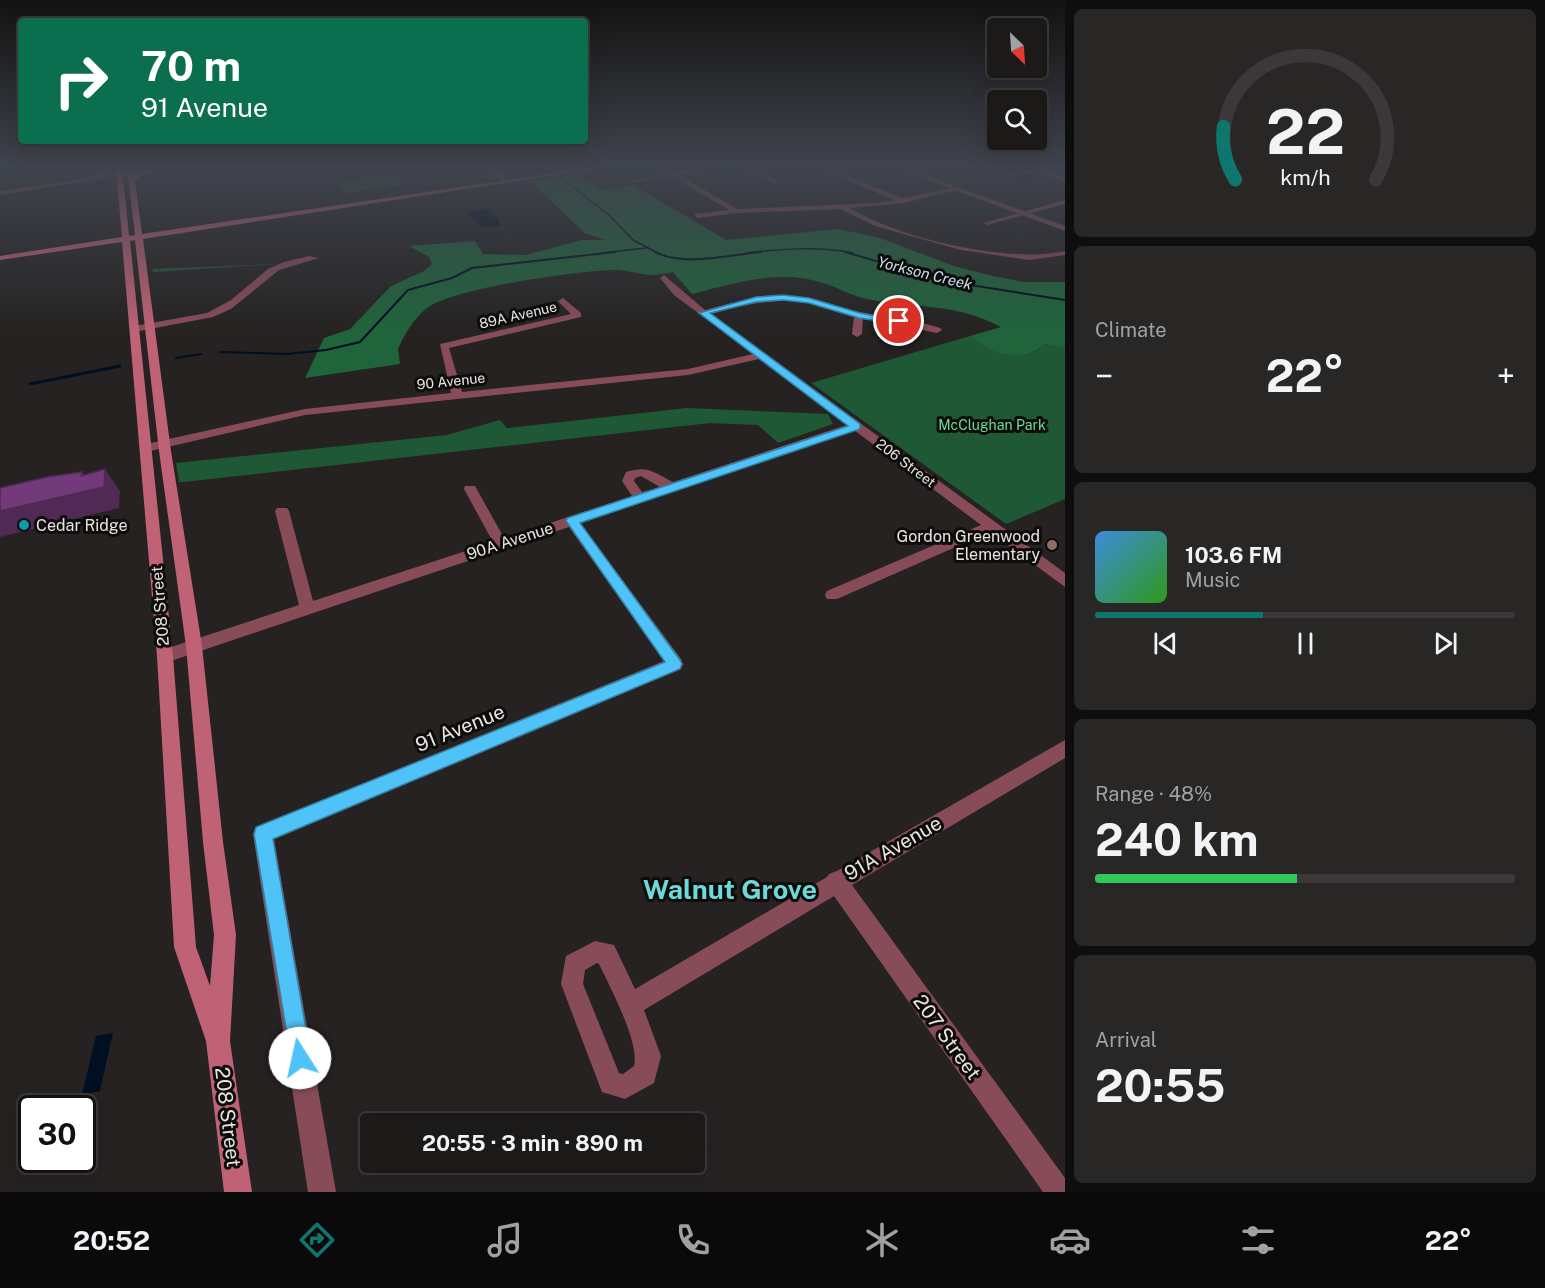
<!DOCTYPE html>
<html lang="en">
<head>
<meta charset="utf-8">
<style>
  :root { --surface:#1c1a19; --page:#292726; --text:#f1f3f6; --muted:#a0a1a2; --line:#3a3838; --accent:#0f766e }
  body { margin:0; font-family:"Public Sans",sans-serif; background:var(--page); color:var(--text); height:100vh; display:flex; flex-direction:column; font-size:22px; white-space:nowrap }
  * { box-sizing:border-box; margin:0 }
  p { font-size:20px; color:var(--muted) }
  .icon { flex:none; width:33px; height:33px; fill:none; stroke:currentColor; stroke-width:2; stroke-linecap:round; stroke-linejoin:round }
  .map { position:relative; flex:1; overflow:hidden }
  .panel { display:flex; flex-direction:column; gap:9px; padding:9px; background:#0f0e0e; width:480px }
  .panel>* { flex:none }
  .guide { position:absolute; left:18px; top:18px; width:570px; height:126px; border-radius:6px; box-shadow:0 6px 24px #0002,0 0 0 2px var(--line); background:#0b6e4f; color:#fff; overflow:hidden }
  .needle { width:39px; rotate:155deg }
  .buttons { position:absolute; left:987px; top:18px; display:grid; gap:12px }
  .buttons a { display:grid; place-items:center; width:60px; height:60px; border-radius:6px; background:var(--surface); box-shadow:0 6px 24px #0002,0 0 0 2px var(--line); font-size:30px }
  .speed { position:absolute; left:18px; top:1095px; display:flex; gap:12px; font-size:30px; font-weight:700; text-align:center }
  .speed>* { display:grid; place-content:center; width:78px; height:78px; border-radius:50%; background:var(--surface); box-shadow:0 6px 24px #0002,0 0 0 2px var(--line); line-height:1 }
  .speed .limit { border:3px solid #111; border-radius:9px; background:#fff; color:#111 }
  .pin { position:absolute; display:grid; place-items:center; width:51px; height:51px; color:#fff; margin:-26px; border:3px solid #fff; border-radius:50%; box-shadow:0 2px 6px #0007 }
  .me { position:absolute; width:66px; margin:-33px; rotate:350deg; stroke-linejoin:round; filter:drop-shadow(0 0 4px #0008) }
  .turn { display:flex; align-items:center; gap:21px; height:126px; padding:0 24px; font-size:27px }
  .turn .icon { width:78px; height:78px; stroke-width:2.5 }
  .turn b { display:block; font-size:42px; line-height:51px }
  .big { font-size:45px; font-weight:700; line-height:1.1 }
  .panel .tile { flex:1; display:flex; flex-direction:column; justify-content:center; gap:9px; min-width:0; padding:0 21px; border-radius:9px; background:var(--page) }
  .panel .dial { align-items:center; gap:0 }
  .dial svg { height:156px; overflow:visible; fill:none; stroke:var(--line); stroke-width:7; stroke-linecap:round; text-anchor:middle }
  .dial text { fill:var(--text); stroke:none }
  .song { display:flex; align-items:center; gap:18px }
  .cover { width:72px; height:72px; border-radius:9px; background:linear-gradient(135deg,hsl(210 70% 55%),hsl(110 70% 35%)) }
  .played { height:6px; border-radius:3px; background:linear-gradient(90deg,var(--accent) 40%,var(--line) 40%) }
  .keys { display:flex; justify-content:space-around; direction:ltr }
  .heat { display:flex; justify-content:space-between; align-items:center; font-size:33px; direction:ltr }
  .charge { height:9px; border-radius:4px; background:linear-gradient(90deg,#34c759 48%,var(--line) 0) }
  .trip { position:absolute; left:360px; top:1113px; width:345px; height:60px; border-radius:6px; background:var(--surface); box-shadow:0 6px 24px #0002,0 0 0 2px var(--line); font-weight:700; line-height:60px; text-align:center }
  .tabs { display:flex; height:96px; justify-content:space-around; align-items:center; background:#0b0a0a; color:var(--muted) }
  .tabs .icon { width:42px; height:42px }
  .tabs .active { color:var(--accent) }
  .tabs b { font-size:27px; color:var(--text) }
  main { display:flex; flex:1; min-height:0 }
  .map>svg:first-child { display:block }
  .green { fill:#1f5835 }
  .forest { fill:#1f643b }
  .water { fill:#000f22 }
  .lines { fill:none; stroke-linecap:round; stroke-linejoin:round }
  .stream-far2 { stroke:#000f22; stroke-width:1.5 }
  .stream-far1 { stroke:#000f22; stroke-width:2 }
  .stream { stroke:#000f22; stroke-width:3 }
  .minor { fill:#884c58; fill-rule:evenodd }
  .tertiary { fill:#884c58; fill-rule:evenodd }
  .secondary { fill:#c06275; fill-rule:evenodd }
  .wall { fill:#633269 }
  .shaded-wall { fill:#502955 }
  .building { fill:#733a7a; stroke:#502955; stroke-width:1.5 }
  .route { fill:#4fc3f7; stroke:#337fa1; stroke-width:1.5 }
  .culture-dot { fill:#0f9aa8; stroke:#0d0c0b; stroke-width:2 }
  .education-dot { fill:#8d6e63; stroke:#0d0c0b; stroke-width:2 }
  .labels { text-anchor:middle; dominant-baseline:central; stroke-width:6; stroke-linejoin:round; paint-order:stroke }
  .far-street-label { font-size:14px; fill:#e7e5e4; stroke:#0d0c0b }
  .far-park-label { font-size:14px; fill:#68dd93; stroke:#0d0c0b }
  .far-water-label { font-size:15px; font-style:italic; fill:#cedff0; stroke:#0d0c0b }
  .poi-label { font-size:16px; fill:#e7e5e4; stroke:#0d0c0b; text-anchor:start }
  .street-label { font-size:16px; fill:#e7e5e4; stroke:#0d0c0b }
  .near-street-label { font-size:20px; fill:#e7e5e4; stroke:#0d0c0b }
  .near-district-label { font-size:27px; font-weight:bold; fill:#6dd9d8; stroke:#0d0c0b }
</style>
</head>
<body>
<main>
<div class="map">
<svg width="1065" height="1192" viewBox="0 0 1065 1192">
  <rect width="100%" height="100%" fill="#252221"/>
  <path class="green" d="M 393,175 L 402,185 L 346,193 L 338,182 Z
    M 277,264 L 153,272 L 152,269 L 271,264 Z
    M 970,336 C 992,354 1022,365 1045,344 L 1065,349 L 1065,499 L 1006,524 L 811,383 Z
    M 687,408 L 828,414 L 833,424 L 778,443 L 758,425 L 710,423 L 184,482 L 179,482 L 176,463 L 447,435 L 500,420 L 507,428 Z"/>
  <path class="forest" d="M 577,174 L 601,190 L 633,185 L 726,240 L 838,229 L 880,238 L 954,266 L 993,276 L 1024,282 L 1065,282 L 1065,349 L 1045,344 C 1021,365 993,355 970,336 L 1001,327 C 954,302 915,309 867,299 C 851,296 838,287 823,283 C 779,269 735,283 692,294 L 673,272 C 666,273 658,275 650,275 C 637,274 624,269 610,270 C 572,272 455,288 427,308 C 414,318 404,335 398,349 L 400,364 L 305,378 L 324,338 L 350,329 L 391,286 L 424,271 L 432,264 L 429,257 L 409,246 L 475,241 L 483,254 L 526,255 L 582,240 L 606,240 L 585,233 L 530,181 Z"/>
  <path class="water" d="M 485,209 L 491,210 L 491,214 L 498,218 L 501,226 L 483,227 L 466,213 Z
    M 113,1033 L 100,1091 L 82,1095 L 96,1036 Z"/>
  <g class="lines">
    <path class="stream-far2" d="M 561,178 L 609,215 L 633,240 L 658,253
      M 602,253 L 646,248
      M 746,253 C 781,249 818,246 853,253"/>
    <path class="stream-far1" d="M 655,252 C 685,267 728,255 761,252
      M 845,252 L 945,281 L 1065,300
      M 220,352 L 287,354 L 326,350 L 360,342 L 408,290 L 452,278 L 472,268 L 615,252
      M 176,358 L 201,354"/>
    <path class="stream" d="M 30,384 L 120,366"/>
    <path class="minor" d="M 706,167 L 720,167 L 679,175 L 737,209 L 877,203 L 894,200 L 818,167 L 826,167 L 902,198 L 956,187 L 958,190 L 903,203 L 850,208 C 898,238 1010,264 1065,251 L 1065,255 L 1029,260 L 961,250 L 875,226 L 841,209 L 736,213 L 697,218 L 694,214 L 729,210 L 671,176 L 631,183 L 628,181 Z
      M 736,167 L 744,167 L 780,182 L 775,183 Z
      M 1022,167 L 1031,167 L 1065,178 L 1065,182 L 1034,172 L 1006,178 L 1003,176 L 1027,170 Z
      M 1065,200 L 1065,204 L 987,225 L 983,223 Z
      M 309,256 L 319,258 L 279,270 L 231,309 L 213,317 L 134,332 L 129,329 L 134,326 L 207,313 L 231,300 L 268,269 L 284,262 Z
      M 664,275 L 705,310 C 739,301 775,291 810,298 C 827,301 842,309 859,312 C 886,317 914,319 940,328 L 942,330 L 937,333 L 863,318 L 862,334 L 857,337 L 852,334 L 854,317 C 839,313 824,306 809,303 C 776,297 743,305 711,314 L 1065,573 L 1065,587 L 990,532 L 837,599 L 827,599 L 825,595 L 827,591 L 981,525 L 854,430 L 580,523 L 681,659 L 683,664 L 681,669 L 274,839 L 336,1192 L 308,1192 L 253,834 L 256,827 L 664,661 L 569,527 L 165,663 L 159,661 L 157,656 L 159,651 L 299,605 L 275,511 L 277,508 L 287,508 L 289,511 L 313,601 L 493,542 L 464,489 L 465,486 L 475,486 L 504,538 L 632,496 L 622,481 L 626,472 C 648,465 653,472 673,482 L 847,425 L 759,359 L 688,375 L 305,415 L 146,452 L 140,448 L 146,444 L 305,409 L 451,393 L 440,344 L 571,314 L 558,301 L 563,298 L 581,313 L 581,317 L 449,348 L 462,392 L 688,369 L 753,354 L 674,295 L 660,278 ZM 641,476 L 660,487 L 642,492 L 634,481 L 635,478 Z
      M 1065,740 L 1065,758 L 852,885 L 1065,1178 L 1065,1192 L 1043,1192 L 834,896 L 644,1010 L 661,1056 L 654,1083 L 625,1099 L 602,1092 L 561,984 L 566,956 L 595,941 L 614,945 L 635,989 L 827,877 L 829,874 L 837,871 ZM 597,963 L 599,964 C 610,987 640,1043 634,1066 L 623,1074 L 619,1073 L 583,984 L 585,970 Z"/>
    <path class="tertiary" d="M 161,167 L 176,167 L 0,195 L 0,191 Z
      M 484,167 L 491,167 L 510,182 L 505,183 Z
      M 894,167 L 903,167 L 1065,226 L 1065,231 Z"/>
    <path class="secondary" d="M 114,167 L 122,167 L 129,236 L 135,235 L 127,167 L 133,167 L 134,175 L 149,169 L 154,170 L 135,180 L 142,234 L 594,167 L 609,167 L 143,239 L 171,451 L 202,646 L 223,842 L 236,935 L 230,1041 L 252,1192 L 224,1192 L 206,1041 L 174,947 L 157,656 L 122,242 L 0,260 L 0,256 L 122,237 L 116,170 L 97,178 L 92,177 ZM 135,240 L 159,451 L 186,646 L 203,842 L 214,935 L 210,986 L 196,947 L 173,656 L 130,241 Z"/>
  </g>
  <path class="wall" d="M 323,167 L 367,167 L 368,173 L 349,176 L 342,168 L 343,174 L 330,176 Z"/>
  <path class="shaded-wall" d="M 328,167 L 342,167 L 343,174 L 330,176 Z
    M 347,167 L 367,167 L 368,173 L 349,176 Z
    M 105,469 L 120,491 L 119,508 L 0,537 L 0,511 L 81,476 L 82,472 L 94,489 Z"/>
  <path class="building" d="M 105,469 L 104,487 L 0,511 L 0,488 L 47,477 L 82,472 L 81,476 Z"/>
  <linearGradient id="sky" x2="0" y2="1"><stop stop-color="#141312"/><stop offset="0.5" stop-color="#40444e"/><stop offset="1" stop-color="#40444e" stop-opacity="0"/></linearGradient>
  <rect width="1065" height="334" fill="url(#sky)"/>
  <path class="route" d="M 783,295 L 809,298 L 860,313 L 904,321 L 899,324 L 859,318 L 809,303 L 783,300 L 756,302 L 710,313 L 860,424 L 860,429 L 580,523 L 680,660 L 682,664 L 680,669 L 273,839 L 311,1058 L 308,1065 L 300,1069 L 292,1065 L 254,834 L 256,827 L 665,662 L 566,521 L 567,518 L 848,426 L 699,313 L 756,297 Z"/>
  <circle class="culture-dot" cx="24" cy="525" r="6"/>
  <circle class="education-dot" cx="1052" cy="545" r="6"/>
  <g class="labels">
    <g class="far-street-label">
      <text transform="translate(518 315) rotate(-13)">89A Avenue</text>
      <text transform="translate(451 381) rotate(-6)">90 Avenue</text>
      <text transform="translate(906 463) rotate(37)">206 Street</text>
    </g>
    <g class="far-park-label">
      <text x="992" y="425">McClughan Park</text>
    </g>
    <g class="far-water-label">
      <text transform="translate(925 273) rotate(14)">Yorkson Creek</text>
    </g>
    <g class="poi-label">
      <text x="36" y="525">Cedar Ridge</text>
      <text x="1040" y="536" text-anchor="end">Gordon Greenwood<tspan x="1040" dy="18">Elementary</tspan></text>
    </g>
    <g class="street-label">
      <text transform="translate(510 541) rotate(-18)">90A Avenue</text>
      <text transform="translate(160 606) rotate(-95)">208 Street</text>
    </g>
    <g class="near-street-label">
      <text transform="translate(460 728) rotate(-22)">91 Avenue</text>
      <text transform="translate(893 848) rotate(-30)">91A Avenue</text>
      <text transform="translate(947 1037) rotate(54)">207 Street</text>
      <text transform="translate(228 1117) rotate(83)">208 Street</text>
    </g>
    <g class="near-district-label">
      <text x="730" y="889">Walnut Grove</text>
    </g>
  </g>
</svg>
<div class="buttons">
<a><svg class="needle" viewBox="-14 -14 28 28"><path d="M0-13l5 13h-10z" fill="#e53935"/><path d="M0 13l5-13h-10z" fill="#a0a1a2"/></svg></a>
<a><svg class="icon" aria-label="search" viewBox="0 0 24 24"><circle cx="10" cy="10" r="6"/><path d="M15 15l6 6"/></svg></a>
</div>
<div class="speed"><div class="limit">30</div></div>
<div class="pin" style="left:899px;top:321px;background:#d93025"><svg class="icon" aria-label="arrive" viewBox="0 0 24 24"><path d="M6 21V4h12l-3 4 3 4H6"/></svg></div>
<svg class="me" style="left:300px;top:1058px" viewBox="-20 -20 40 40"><circle r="19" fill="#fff"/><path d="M0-13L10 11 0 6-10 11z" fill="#4fc3f7"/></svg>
<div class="trip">20:55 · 3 min · 890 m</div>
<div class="guide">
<div class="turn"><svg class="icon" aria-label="right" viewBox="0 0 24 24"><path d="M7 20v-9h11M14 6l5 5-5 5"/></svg><div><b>70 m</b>91 Avenue</div></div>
</div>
</div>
<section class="panel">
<div class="tile dial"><svg viewBox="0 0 100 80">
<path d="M14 69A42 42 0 1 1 86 69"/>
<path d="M14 69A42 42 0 0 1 8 42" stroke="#0f766e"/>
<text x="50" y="56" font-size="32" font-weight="700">22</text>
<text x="50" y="72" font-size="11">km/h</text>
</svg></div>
<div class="tile"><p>Climate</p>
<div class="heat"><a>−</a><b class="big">22°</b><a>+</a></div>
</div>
<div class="tile">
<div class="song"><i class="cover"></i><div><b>103.6 FM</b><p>Music</p></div></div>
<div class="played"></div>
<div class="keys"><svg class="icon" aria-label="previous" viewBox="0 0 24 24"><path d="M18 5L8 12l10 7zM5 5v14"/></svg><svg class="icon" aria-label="pause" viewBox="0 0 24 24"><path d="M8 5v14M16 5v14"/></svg><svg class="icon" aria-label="next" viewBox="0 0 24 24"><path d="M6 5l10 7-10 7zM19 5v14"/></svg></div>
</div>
<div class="tile"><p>Range · 48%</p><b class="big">240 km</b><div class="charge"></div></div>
<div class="tile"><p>Arrival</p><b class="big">20:55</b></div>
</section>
</main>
<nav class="tabs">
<b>20:52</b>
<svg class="icon active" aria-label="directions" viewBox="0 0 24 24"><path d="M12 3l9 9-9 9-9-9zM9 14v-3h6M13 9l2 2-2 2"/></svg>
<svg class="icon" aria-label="music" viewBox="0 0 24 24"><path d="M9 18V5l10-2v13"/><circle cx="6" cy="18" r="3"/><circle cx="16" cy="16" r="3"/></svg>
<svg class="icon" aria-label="phone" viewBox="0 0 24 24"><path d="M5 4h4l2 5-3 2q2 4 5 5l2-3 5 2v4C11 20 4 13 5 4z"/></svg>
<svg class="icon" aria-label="climate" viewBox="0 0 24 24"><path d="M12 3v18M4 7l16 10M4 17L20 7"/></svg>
<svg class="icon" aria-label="car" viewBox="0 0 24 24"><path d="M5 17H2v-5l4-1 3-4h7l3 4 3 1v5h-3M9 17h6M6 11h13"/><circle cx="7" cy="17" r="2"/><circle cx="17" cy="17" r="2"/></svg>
<svg class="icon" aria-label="filters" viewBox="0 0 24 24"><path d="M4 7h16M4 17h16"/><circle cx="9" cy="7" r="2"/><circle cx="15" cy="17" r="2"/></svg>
<b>22°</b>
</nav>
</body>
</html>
